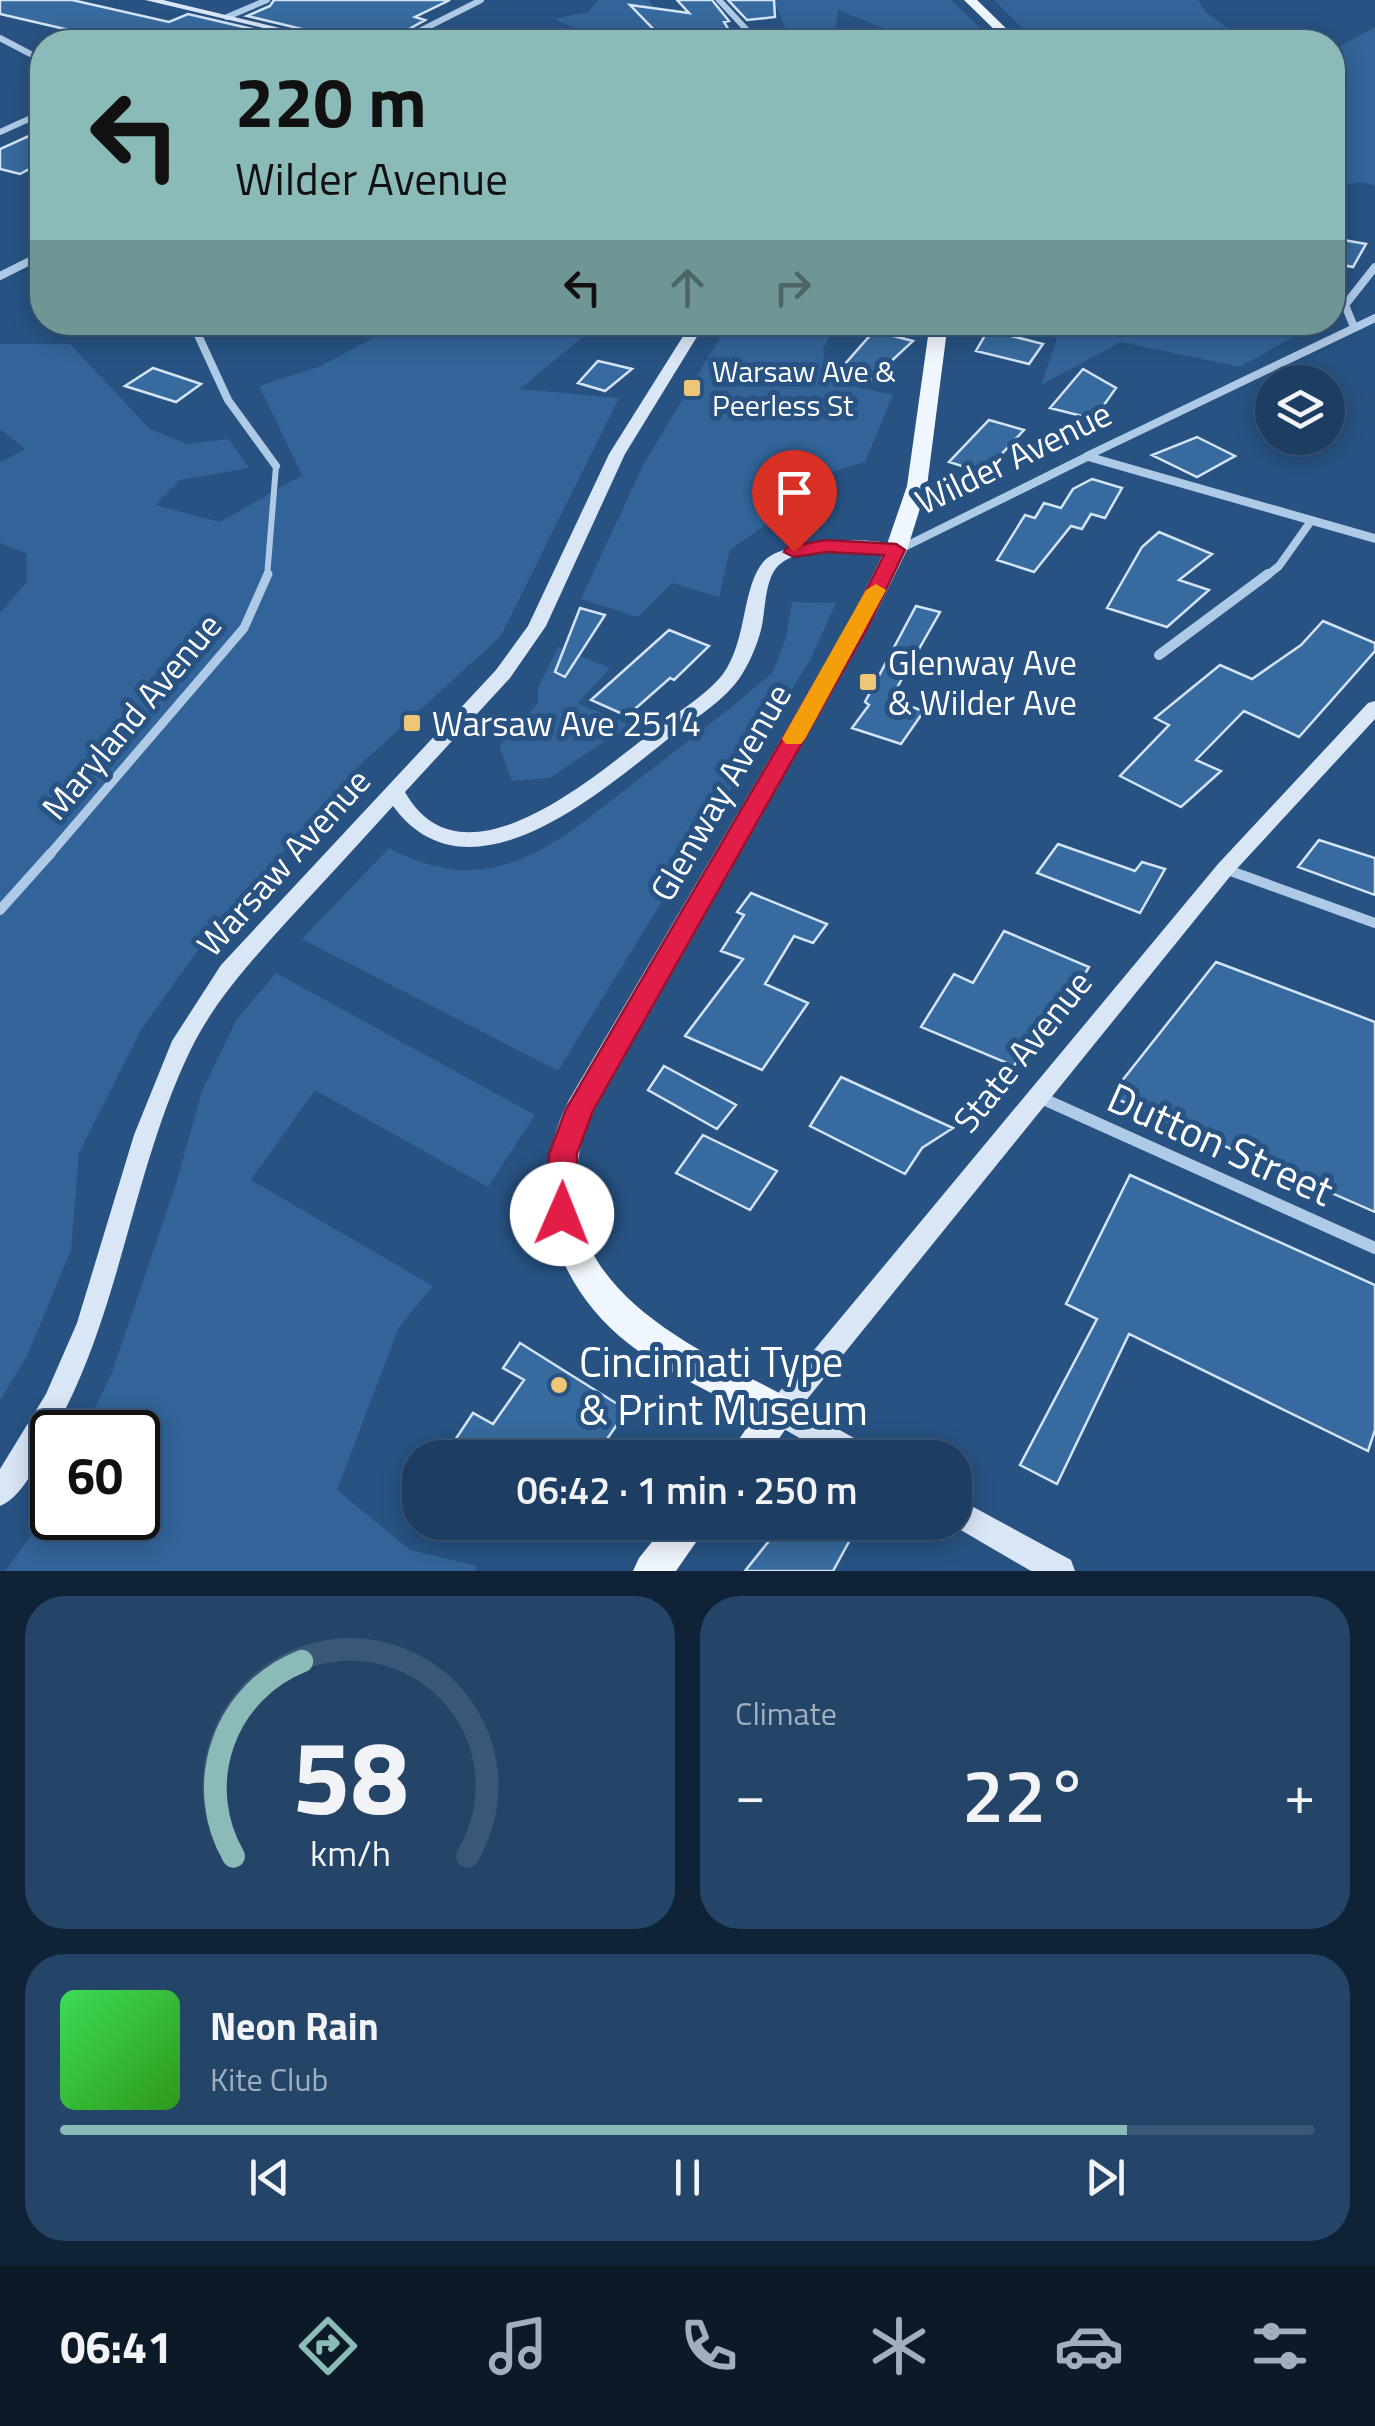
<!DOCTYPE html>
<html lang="en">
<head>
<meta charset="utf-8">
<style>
  :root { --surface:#1d3e62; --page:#254568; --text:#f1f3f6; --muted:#a0aebe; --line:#3b5777; --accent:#8bbbb9 }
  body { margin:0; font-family:"Titillium Web",sans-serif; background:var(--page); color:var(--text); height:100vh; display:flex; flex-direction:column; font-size:38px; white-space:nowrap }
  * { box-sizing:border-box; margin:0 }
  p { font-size:32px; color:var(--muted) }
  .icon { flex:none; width:55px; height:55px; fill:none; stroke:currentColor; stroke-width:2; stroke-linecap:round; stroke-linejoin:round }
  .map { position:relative; height:1571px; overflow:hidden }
  .panel { display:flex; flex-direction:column; gap:25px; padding:25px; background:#102236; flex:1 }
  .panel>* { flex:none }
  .banner { position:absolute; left:30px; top:30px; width:1315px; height:305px; border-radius:40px; box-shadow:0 5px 25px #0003,0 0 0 2px var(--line); background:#8bbbb9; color:#111; overflow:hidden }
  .controls { position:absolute; left:1255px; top:365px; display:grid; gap:20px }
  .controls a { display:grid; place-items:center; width:90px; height:90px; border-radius:50%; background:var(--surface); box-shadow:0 5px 25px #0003,0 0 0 2px var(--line); font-size:50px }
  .speed { position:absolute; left:30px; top:1410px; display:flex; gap:20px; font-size:50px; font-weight:700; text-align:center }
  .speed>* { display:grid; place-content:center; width:130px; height:130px; border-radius:50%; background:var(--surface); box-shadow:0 5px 25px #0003,0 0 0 2px var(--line); line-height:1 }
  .speed .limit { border:5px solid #111; border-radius:15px; background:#fff; color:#111 }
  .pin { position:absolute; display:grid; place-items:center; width:85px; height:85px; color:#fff; margin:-102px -42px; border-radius:50% 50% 50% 0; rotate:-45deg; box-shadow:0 0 10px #0007 }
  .pin .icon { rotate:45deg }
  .me { position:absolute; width:110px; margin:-55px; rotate:1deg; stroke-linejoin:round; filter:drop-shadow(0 0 8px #0008) }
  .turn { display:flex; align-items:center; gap:35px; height:210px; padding:0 40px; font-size:45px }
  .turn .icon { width:130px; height:130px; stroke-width:2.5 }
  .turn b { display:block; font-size:70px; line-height:85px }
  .lanes { display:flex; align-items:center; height:95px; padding:0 40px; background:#0003; justify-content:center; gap:50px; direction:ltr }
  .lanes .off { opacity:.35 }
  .big { font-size:75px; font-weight:600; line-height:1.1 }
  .panel .widget { flex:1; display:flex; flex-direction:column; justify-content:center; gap:15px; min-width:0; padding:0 35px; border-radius:40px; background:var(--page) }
  .panel .dial { align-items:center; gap:0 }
  .dial svg { height:260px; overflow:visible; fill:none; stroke:var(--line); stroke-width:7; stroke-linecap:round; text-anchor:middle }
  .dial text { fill:var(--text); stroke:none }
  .song { display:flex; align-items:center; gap:30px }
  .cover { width:120px; height:120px; border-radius:15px; background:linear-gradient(135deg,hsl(130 70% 55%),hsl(110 70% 35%)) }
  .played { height:10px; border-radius:5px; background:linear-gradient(90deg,var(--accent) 85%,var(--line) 85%) }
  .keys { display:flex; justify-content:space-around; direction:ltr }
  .heat { display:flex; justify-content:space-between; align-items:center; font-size:55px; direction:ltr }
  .panel .tiles { flex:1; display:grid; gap:25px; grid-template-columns:1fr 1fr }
  .widget:last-child { grid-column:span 2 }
  .trip { position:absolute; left:402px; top:1440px; width:570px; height:100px; border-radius:40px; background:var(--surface); box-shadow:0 5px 25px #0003,0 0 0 2px var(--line); font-weight:600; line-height:100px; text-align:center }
  .menu { display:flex; height:160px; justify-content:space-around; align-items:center; background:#0c1927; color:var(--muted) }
  .menu .icon { width:70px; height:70px }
  .menu .on { color:var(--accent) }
  .menu b { font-size:45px; color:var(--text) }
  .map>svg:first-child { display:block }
  .green { fill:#326499 }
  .building { fill:#376a9e; stroke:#d2e4f5; stroke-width:2.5 }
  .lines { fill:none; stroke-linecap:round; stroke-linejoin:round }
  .pedestrian-far1 { stroke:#afcae6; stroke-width:6 }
  .pedestrian { stroke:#afcae6; stroke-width:9 }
  .minor-far3 { stroke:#afcae6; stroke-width:6 }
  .minor-far2 { stroke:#afcae6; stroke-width:8 }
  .minor-far1 { stroke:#afcae6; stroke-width:10 }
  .minor { stroke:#afcae6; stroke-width:12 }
  .tertiary { fill:#afcae6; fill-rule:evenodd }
  .secondary { fill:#d9e6f6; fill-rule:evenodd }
  .primary { fill:#f0f6fd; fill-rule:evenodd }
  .route { fill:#e11d48; stroke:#92132f; stroke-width:2.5 }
  .slow { fill:#f59e0b }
  .poi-dot { fill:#efc675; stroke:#275282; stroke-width:4 }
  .labels { text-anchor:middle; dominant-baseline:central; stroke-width:10; stroke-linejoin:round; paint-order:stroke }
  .far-poi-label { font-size:30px; fill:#fff; stroke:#275282; text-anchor:start }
  .street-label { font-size:35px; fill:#fff; stroke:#275282 }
  .poi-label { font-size:35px; fill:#fff; stroke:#275282; text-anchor:start }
  .near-street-label { font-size:42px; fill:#fff; stroke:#275282 }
  .near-poi-label { font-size:42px; fill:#fff; stroke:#275282; text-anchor:start }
</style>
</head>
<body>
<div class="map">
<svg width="1375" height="1571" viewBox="0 0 1375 1571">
  <rect width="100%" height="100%" fill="#275282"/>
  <path class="green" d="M 598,0 L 649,0 L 667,29 L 682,42 L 576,42 L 579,30 L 554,19 L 588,12 Z
    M 774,0 L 951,0 L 995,42 L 906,42 L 895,33 L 838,10 L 834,42 L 785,42 L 786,30 Z
    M 994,0 L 1198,0 L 1206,12 L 1246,42 L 1036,42 Z
    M 1375,27 L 1375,186 L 1363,182 L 1333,186 L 1333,50 Z
    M 401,323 L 600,323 L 520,389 L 619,398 L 501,636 L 362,763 L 203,943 L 141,1030 L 79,1153 L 71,1250 L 27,1356 L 0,1400 L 0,613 L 27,582 L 26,553 L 0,543 L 0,463 L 25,449 L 0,429 L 0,344 L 70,344 L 150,429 L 187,444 L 229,439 L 249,468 L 180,480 L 155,505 L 220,522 L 302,475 L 259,386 L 321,366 Z
    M 729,323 L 837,323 L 823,349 L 826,380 L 893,395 L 865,462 L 822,475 L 817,517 L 765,525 L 730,550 L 719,597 L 672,583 L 638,617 L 581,599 L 644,463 Z
    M 1000,323 L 1306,323 L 1293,337 L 1240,367 L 1121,342 L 1041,385 L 1057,338 Z
    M 792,602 L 836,603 L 810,660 L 558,1071 L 302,939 L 389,848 C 495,905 560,840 640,778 C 685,744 729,710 772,673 L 785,641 Z
    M 558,647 L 610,668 L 578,703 L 629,725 L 550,778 L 512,781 L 499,746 L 538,703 L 538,688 Z
    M 276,973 L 535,1115 L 488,1187 L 315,1090 L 251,1180 L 433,1286 L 399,1327 L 337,1490 L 410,1550 L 477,1566 L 475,1571 L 5,1571 L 34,1532 L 52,1495 L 52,1518 L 138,1518 L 138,1432 L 83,1432 L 111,1375 L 176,1184 L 202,1091 L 237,1019 Z"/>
  <path class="building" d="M 0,0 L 72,0 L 169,22 L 188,14 L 308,42 L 121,42 L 0,14 Z
    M 274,0 L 450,0 L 415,17 L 425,20 L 386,42 L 343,42 L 340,38 L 247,16 L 270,6 Z
    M 677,0 L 712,0 L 729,21 L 724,22 L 736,42 L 666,42 L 630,5 L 689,13 Z
    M 728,0 L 774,0 L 775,17 L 747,20 Z
    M 42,130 L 42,162 L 20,174 L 0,169 L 0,149 Z
    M 1332,238 L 1366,244 L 1353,267 L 1332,263 Z
    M 988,330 L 1043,344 L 1029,364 L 976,351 Z
    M 874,331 L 913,341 L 870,381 L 837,373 Z
    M 598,361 L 607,363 L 632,369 L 605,391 L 578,383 Z
    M 153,368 L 201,384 L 176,402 L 125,386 Z
    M 1083,369 L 1116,388 L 1094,419 L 1050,408 Z
    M 989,420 L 1024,430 L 984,473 L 949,462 Z
    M 1197,437 L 1235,456 L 1197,477 L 1152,455 Z
    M 1092,479 L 1122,488 L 1105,518 L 1091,514 L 1082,529 L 1071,526 L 1034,572 L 997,560 L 1025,515 L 1035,518 L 1044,503 L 1061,508 L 1073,489 Z
    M 1159,532 L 1212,554 L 1179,580 L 1209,590 L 1167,627 L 1107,608 L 1142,547 Z
    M 916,606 L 940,612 L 890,700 L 924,711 L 901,744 L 852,728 L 869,705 L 865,702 Z
    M 580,608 L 605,615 L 565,677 L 555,672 Z
    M 1323,621 L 1375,643 L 1375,651 L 1299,737 L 1244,711 L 1196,760 L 1221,771 L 1181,807 L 1120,776 L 1169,725 L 1155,718 L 1220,665 L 1252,679 L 1301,645 Z
    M 669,630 L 709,646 L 674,680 L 670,678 L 627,716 L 591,700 Z
    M 1319,840 L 1375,858 L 1375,895 L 1298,867 Z
    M 1058,844 L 1135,871 L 1142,862 L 1165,869 L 1140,913 L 1037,873 Z
    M 751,893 L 827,924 L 813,943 L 794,936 L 765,984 L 808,1003 L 762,1070 L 685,1036 L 743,959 L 721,951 L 744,915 L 737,912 Z
    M 1004,931 L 1089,967 L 1077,987 L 1044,1013 L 1014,1066 L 921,1027 L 954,974 L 973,983 Z
    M 1216,962 L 1375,1022 L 1375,1212 L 1110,1096 Z
    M 664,1066 L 736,1105 L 717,1129 L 648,1090 Z
    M 841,1077 L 953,1128 L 922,1148 L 905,1174 L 810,1126 Z
    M 703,1135 L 777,1171 L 750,1210 L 676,1173 Z
    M 1130,1175 L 1375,1285 L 1375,1430 L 1368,1451 L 1129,1334 L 1057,1484 L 1020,1465 L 1097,1319 L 1066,1304 Z
    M 520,1343 L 627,1410 L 594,1458 L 443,1458 L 473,1413 L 493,1424 L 524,1380 L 503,1368 Z
    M 784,1522 L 825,1522 L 851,1538 L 833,1571 L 745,1571 Z"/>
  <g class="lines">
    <path class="pedestrian-far1" d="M 267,577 L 276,466"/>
    <path class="pedestrian" d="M 51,853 L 244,628 L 268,574"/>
    <path class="minor-far3" d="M 719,0 L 758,42
      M 227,17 L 267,0
      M 0,38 L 42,60
      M 398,42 L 481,0
      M 0,132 L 42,113"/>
    <path class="minor-far2" d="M 0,276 L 42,255
      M 192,322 L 228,400 L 276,466
      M 1354,327 L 1345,305 L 1375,267
      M 1087,456 L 1375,318
      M 1265,577 L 1279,566 L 1311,521"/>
    <path class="minor-far1" d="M 1159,655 L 1268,574
      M 1225,869 L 1375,923
      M 0,910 L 51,853"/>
    <path class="minor" d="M 1039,1097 L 1375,1248"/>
    <path class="tertiary" d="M 1087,452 L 1375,534 L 1375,543 L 1088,461 L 901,553 L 891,553 L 889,550 Z"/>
    <path class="secondary" d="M 145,0 L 163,0 L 339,42 L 322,42 Z
      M 692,322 L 706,322 L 625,454 L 546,626 L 510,678 L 405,792 C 462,894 596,775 652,732 C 674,714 706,696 723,674 C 748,640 741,586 765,560 C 786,539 882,533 905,550 C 882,567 813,535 779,565 C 764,579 766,611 761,630 C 756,648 749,664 739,679 C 721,704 687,723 663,743 C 596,796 467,907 393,806 C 359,843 325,881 290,918 C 253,959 214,1001 190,1051 C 131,1174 120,1317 52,1434 C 39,1457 26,1495 0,1506 L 0,1469 L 46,1394 L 77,1323 L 134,1135 L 172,1041 L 221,965 L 496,670 L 528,626 L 609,454 Z
      M 1375,701 L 1375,719 L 1232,874 L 800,1408 L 872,1448 L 876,1458 L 834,1458 L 770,1421 L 766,1412 L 770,1403 L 1218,864 L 1368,703 Z
      M 955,1497 L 1071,1560 L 1075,1571 L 1031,1571 L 947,1522 L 955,1522 Z"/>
    <path class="primary" d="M 964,0 L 977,0 L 1020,42 L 1007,42 Z
      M 930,322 L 948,322 L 927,486 L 907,550 L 869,627 L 594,1111 C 589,1125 581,1140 579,1155 C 553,1291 697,1348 792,1400 L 797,1412 L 766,1458 L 726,1458 L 755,1416 C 714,1393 666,1373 629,1344 C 552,1284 524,1188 569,1100 L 847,627 L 885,550 L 907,486 Z
      M 668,1522 L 710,1522 L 676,1571 L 633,1571 L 639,1558 Z"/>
  </g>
  <path class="route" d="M 826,540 L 896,544 L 905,550 L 868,627 L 593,1111 L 577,1154 L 576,1214 L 572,1222 L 562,1226 L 552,1222 L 547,1214 L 549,1154 L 566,1109 L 848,627 L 884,555 L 826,552 L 794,557 L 784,552 L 787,547 Z"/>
  <path class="slow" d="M 876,584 L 886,590 L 805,739 L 801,744 L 786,744 L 782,739 L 866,590 Z"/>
  <g class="poi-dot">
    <rect x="682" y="378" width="20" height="20" rx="5"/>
    <rect x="858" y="672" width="20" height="20" rx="5"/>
    <rect x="402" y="713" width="20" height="20" rx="5"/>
    <circle cx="559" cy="1385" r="10"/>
  </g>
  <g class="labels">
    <g class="far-poi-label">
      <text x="712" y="371">Warsaw Ave &amp;<tspan x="712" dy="34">Peerless St</tspan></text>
    </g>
    <g class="street-label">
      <text transform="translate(1013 457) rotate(-26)">Wilder Avenue</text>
      <text transform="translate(131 716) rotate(-50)">Maryland Avenue</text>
      <text transform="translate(720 792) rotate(-60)">Glenway Avenue</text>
      <text transform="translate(283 862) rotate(-48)">Warsaw Avenue</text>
      <text transform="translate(1022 1051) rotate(-51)">State Avenue</text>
    </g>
    <g class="poi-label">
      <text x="888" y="662">Glenway Ave<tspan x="888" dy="40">&amp; Wilder Ave</tspan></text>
      <text x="432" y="723">Warsaw Ave 2514</text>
    </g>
    <g class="near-street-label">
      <text transform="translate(1221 1143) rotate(24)">Dutton Street</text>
    </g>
    <g class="near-poi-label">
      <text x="579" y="1361">Cincinnati Type<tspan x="579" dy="48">&amp; Print Museum</tspan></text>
    </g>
  </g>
</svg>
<div class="controls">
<a><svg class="icon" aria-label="layers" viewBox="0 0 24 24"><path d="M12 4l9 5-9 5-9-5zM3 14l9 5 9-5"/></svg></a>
</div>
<div class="speed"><div class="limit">60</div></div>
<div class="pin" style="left:794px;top:552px;background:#d93025"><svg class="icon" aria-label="arrive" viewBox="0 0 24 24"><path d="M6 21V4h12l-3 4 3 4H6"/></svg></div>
<svg class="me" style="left:562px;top:1214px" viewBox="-20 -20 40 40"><circle r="19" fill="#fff"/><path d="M0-13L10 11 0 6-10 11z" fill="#e11d48"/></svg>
<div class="trip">06:42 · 1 min · 250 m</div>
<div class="banner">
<div class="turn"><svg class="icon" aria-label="left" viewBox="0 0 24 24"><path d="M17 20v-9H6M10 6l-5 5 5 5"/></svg><div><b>220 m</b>Wilder Avenue</div></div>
<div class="lanes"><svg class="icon" aria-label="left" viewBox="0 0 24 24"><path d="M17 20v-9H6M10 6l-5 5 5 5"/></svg><svg class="icon off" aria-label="ahead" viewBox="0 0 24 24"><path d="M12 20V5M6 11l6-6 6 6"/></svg><svg class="icon off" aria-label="right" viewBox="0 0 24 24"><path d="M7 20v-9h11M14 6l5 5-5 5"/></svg></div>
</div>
</div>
<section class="panel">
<div class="tiles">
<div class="widget dial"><svg viewBox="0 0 100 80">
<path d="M14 69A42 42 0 1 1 86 69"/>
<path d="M14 69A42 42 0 0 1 35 9" stroke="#8bbbb9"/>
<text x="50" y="56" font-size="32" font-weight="700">58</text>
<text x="50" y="72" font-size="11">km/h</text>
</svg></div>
<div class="widget"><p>Climate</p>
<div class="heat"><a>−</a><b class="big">22°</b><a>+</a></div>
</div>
<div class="widget">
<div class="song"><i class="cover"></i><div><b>Neon Rain</b><p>Kite Club</p></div></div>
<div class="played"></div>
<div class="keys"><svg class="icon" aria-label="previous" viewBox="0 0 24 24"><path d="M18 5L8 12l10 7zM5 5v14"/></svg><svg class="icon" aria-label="pause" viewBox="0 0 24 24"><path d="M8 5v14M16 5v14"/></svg><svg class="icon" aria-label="next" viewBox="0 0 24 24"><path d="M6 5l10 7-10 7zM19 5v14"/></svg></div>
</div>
</div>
</section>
<nav class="menu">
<b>06:41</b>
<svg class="icon on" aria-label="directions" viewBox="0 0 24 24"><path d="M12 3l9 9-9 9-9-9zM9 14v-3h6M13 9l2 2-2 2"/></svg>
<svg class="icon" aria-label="music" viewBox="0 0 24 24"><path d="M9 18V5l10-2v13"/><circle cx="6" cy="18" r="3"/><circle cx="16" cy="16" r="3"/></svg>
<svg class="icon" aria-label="phone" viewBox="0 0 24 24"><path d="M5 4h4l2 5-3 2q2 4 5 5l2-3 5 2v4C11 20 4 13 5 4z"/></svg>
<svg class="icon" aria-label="climate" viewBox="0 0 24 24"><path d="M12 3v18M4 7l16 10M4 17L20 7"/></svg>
<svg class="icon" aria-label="car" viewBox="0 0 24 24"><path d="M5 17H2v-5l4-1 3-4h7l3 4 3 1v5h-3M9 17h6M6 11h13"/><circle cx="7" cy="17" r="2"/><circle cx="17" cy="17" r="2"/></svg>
<svg class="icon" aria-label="filters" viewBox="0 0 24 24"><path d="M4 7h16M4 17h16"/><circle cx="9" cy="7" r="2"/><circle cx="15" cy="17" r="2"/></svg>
</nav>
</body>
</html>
